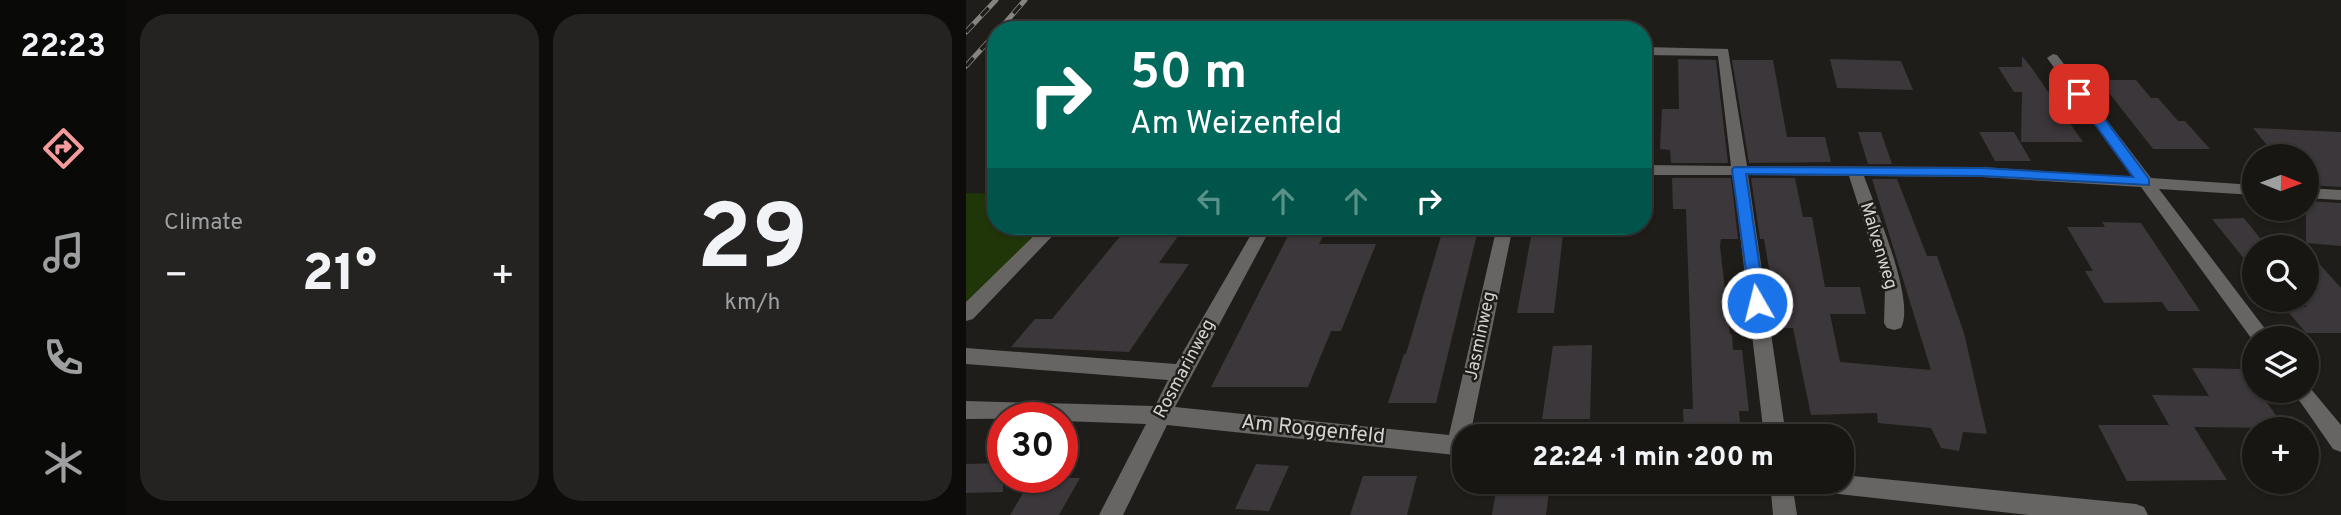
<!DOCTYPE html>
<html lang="en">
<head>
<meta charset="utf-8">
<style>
  :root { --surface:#171613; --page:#242321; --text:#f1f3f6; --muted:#9e9fa0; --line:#363533; --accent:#f59b9b }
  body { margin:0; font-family:Overpass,sans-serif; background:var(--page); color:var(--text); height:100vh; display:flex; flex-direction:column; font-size:26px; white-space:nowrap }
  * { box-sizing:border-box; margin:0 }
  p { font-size:23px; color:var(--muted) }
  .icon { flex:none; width:38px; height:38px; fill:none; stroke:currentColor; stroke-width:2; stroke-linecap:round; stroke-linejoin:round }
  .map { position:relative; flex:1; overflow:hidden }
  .details { display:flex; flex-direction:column; gap:14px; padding:14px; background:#0d0c0a; width:840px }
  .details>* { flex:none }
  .guide { position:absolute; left:21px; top:21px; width:665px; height:214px; border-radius:28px; box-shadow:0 2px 5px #0004,0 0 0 2px var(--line); background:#00695c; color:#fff; overflow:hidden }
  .needle { width:46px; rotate:91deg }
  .buttons { position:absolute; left:1276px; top:144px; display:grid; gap:14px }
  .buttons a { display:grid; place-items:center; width:77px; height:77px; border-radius:50%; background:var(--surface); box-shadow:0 2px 5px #0004,0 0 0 2px var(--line); font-size:35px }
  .speed { position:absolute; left:21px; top:402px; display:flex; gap:14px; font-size:35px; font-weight:700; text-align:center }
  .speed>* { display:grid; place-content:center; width:91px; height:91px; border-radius:50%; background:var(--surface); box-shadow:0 2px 5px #0004,0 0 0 2px var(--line); line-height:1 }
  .speed .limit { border:10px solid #d22; background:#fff; color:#111 }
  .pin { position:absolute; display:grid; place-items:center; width:60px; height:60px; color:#fff; margin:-30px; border-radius:14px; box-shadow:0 4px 10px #0006 }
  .me { position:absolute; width:77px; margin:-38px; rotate:352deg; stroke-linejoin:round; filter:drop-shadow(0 0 5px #0008) }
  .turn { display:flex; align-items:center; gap:24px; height:147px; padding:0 28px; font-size:32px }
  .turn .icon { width:91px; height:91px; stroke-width:2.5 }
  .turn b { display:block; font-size:49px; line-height:60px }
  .lanes { display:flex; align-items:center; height:66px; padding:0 28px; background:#0003; justify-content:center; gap:35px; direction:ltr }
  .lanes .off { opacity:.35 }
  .big { font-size:52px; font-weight:800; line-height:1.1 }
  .details .widget { flex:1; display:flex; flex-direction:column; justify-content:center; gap:10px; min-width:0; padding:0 24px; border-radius:28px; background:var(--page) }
  .details .dial { align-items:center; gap:0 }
  .dial b { font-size:91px; line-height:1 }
  .heat { display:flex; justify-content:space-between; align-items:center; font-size:38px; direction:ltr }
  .details .tiles { flex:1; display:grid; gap:14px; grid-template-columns:repeat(2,1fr) }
  .trip { position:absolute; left:486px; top:424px; width:402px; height:70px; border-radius:28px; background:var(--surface); box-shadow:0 2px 5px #0004,0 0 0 2px var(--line); font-weight:800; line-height:70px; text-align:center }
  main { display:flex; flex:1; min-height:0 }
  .tab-bar { display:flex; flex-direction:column; width:126px; justify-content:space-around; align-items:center; background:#090908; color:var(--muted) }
  .tab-bar .icon { width:49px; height:49px }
  .tab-bar .current { color:var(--accent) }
  .tab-bar b { font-size:32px; color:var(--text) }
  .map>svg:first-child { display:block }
  .green { fill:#203609 }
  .building { fill:#3c373a }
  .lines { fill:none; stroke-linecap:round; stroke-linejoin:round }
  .minor { fill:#676464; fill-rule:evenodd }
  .rail-casing { stroke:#858480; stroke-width:5 }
  .rail { stroke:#1f1d19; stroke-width:3.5; stroke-dasharray:11; stroke-linecap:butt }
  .route { fill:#1a73e8; stroke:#114b97; stroke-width:2 }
  .labels { text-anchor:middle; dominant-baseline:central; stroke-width:5; stroke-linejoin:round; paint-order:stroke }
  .street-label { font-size:18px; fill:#d3d2cf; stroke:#1f1d19 }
  .near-street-label { font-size:21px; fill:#d3d2cf; stroke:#1f1d19 }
</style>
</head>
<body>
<main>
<nav class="tab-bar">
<b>22:23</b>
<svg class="icon current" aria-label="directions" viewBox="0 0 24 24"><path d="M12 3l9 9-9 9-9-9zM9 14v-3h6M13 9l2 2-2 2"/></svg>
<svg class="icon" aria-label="music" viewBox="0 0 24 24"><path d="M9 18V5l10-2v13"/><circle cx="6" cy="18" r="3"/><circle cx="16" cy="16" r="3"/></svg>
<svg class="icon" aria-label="phone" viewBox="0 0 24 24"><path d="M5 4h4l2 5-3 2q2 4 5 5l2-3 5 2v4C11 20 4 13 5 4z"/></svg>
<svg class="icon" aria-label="climate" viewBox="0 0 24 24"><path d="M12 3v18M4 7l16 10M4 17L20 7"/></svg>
</nav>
<section class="details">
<div class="tiles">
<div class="widget"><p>Climate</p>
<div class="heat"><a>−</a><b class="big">21°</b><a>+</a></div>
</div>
<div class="widget dial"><b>29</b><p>km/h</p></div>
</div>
</section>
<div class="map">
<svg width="1375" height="515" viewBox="0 0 1375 515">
  <rect width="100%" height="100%" fill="#1f1d19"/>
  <path class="green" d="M 0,193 L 30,194 L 30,226 L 80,226 L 0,307 Z"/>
  <path class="building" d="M 1056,56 L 1065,67 L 1117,142 L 1055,142 L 1056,92 L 1048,92 L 1032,67 L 1056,67 Z
    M 712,59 L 750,60 L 762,163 L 705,163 L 704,150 L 694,149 L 696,109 L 713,109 Z
    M 864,59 L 935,61 L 947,90 L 871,88 Z
    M 766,60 L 807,60 L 821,137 L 859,137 L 865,162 L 783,163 Z
    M 1133,80 L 1170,80 L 1185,98 L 1192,98 L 1212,121 L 1219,121 L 1244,149 L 1187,149 Z
    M 1287,128 L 1375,132 L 1375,187 L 1340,185 L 1340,156 L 1310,156 Z
    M 892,132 L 915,132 L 926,164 L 902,164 Z
    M 1013,132 L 1048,132 L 1065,161 L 1029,161 Z
    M 706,178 L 765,178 L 772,239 L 755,239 L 754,246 L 764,334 L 766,334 L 767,350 L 776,350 L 783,411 L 773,411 L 775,436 L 718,436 L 717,409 L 727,409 L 720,209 L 707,209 Z
    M 785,178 L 829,178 L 837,217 L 846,217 L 859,287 L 894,287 L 900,314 L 864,314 L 874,362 L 965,370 L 906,179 L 931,179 L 961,256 L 971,256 L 998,333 L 1021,434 L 997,432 L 993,451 L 975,448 L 965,428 L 912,423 L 911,413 L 845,415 L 827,328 L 813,328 L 798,239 L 794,239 Z
    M 1340,201 L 1375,203 L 1375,246 L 1340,243 Z
    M 1278,218 L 1301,247 L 1288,247 L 1288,271 L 1246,219 Z
    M 1136,222 L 1175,223 L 1234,311 L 1202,311 L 1196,302 L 1138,303 L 1119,271 L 1127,271 L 1101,227 L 1139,227 Z
    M 178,226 L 212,226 L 204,236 L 212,236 L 193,263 L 223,264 L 163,352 L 45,347 L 69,319 L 86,319 L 161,228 L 176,229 Z
    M 327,226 L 362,226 L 353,244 L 410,244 L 375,331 L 365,331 L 342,387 L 245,387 Z
    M 478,226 L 513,226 L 470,403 L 422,403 L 438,354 L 440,354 Z
    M 567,226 L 598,226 L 588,313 L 551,313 Z
    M 1340,249 L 1375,288 L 1375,333 L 1340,333 L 1318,307 L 1340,307 Z
    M 626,345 L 624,419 L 576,419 L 587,346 Z
    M 1226,368 L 1278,369 L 1288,384 L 1288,390 L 1292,390 L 1319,428 L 1228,427 L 1261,480 L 1161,481 L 1132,425 L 1203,425 L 1186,395 L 1243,396 Z
    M 37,463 L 37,492 L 0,493 L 0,464 Z
    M 290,464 L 323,466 L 303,511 L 269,509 Z
    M 397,476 L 451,476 L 441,515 L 384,515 Z
    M 66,478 L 114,478 L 93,515 L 44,515 Z
    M 530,491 L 583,492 L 580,515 L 526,515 Z"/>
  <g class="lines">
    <path class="minor" d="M 677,47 L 762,49 L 781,166 L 1016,167 L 1168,177 L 1081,58 L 1087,54 L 1091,55 L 1185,178 L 1288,185 L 1288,195 L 1193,189 L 1306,338 L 1288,338 L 1288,342 L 1175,187 L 1016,177 L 898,176 C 909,207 950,301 935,328 L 928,330 L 921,328 L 918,323 L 919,289 L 883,176 L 782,175 L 820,436 L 798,436 L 767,175 L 677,175 L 677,165 L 765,166 L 752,56 L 677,55 Z
      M 1340,188 L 1375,190 L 1375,200 L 1340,198 Z
      M 78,226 L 96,226 L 7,319 L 0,321 L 0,302 Z
      M 290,226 L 306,226 L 209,407 L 483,435 L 531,226 L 547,226 L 504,436 L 499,436 L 499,456 L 201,425 L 157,515 L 133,515 L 180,424 L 96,421 L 96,418 L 0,419 L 0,401 L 189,406 L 202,380 L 0,364 L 0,348 L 210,364 Z
      M 1340,383 L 1375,425 L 1375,452 L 1367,449 L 1326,390 L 1340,390 Z
      M 877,475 L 1170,504 L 1178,507 L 1182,515 L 1063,515 L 827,489 L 831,515 L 807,515 L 804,481 L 877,481 Z"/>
    <g class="rail-casing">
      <path id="rail" d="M 33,30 L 59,0
        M 0,32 L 30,0
        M 0,66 L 30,33"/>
    </g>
    <use href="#rail" class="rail"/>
  </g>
  <path class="route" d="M 1113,90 L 1118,91 L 1183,179 L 1183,185 L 1016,176 L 780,174 L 799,303 L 791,309 L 785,307 L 766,170 L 768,167 L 1016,168 L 1167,177 L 1107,94 Z"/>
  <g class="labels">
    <g class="street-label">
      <text transform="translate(912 246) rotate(73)">Malvenweg</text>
      <text transform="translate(515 336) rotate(-78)">Jasminweg</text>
      <text transform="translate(219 369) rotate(-62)">Rosmarinweg</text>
    </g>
    <g class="near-street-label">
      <text transform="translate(347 430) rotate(6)">Am Roggenfeld</text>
    </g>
  </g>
</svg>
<div class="buttons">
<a><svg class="needle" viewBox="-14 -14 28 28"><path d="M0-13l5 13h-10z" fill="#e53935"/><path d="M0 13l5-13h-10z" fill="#9e9fa0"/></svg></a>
<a><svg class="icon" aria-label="search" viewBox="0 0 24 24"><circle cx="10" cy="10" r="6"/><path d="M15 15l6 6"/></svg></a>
<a><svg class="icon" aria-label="layers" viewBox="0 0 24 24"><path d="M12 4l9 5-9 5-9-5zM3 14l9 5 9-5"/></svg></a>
<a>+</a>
</div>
<div class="speed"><div class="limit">30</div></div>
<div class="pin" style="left:1113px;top:94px;background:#d93025"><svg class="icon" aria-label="arrive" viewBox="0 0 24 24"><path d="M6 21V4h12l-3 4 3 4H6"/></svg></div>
<svg class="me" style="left:791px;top:303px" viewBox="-20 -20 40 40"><circle r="17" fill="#1a73e8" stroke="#fff" stroke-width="3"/><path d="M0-11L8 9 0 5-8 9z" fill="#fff"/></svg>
<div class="trip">22:24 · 1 min · 200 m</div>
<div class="guide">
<div class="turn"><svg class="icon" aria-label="right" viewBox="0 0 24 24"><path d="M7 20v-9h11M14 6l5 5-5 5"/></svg><div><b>50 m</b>Am Weizenfeld</div></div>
<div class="lanes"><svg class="icon off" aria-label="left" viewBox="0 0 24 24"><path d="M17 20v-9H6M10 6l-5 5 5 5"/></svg><svg class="icon off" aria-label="ahead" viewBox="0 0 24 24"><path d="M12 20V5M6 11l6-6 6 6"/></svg><svg class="icon off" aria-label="ahead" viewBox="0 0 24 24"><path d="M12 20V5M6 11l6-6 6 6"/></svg><svg class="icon" aria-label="right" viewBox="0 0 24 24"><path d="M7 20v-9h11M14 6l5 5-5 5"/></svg></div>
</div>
</div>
</main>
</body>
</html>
